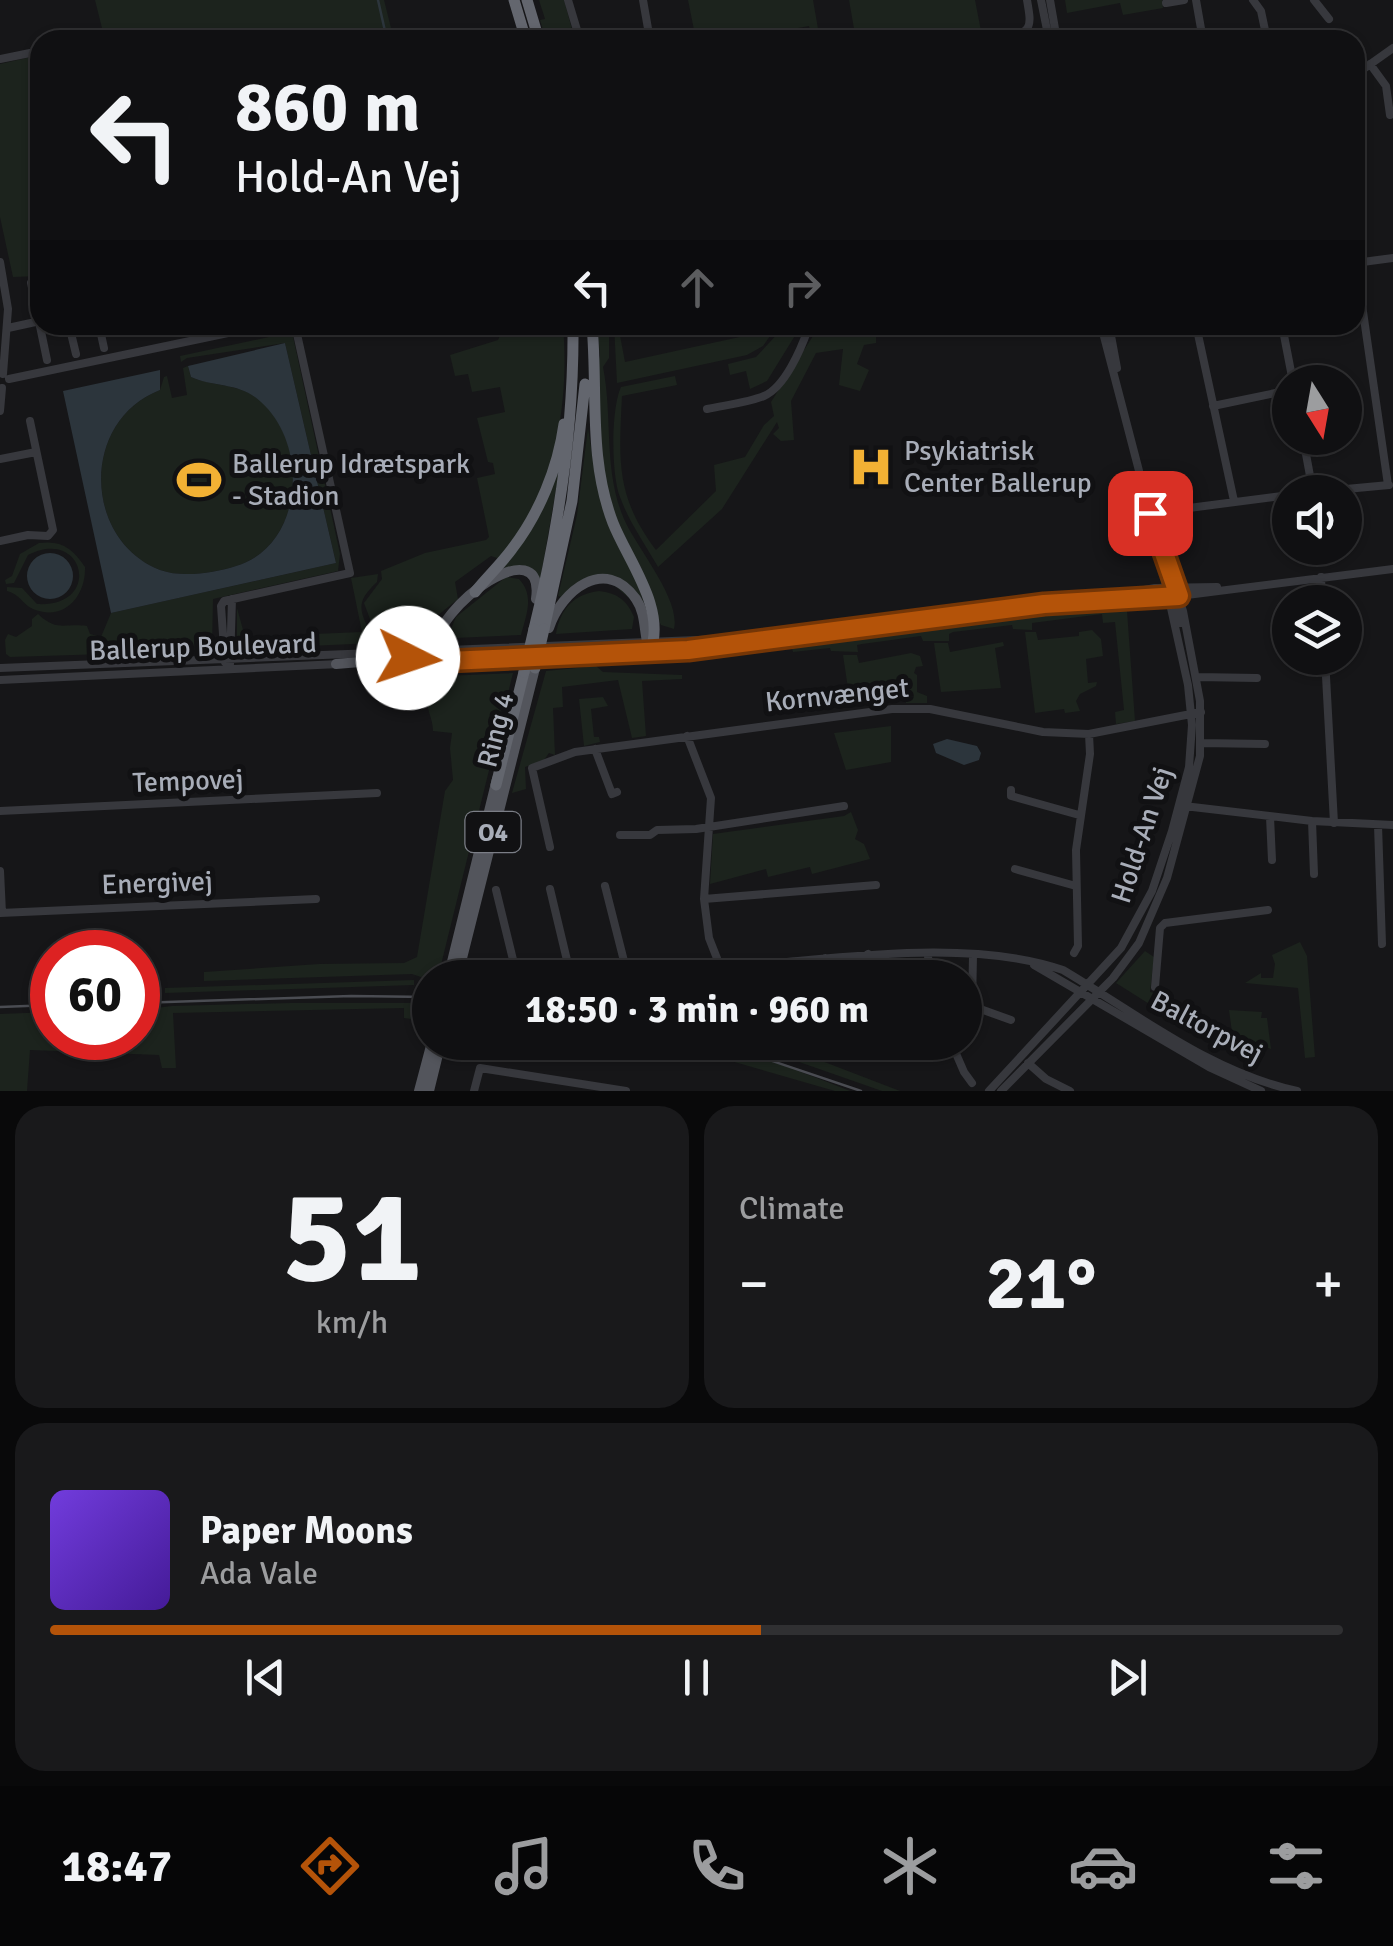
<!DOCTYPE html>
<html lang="en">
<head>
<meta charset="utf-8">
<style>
  :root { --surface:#101012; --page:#19191b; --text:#f1f3f6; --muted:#9c9d9f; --line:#303032; --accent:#b45309 }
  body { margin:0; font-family:Signika,sans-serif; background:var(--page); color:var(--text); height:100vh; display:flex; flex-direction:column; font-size:38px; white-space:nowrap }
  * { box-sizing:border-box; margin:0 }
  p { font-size:32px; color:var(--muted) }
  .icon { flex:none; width:55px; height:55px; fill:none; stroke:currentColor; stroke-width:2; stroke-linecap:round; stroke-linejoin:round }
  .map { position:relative; height:1091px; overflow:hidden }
  .sheet { display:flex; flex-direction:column; gap:15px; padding:15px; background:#09090a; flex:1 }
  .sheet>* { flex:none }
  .hud { position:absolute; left:30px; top:30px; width:1335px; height:305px; border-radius:30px; box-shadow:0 2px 8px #0004,0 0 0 2px var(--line); background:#101012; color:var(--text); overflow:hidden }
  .needle { width:65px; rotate:169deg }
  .buttons { position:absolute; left:1272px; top:365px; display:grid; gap:20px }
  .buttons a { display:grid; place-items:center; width:90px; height:90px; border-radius:50%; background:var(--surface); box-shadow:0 2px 8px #0004,0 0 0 2px var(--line); font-size:50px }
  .speed { position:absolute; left:30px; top:930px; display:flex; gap:20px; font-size:50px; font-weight:700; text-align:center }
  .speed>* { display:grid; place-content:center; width:130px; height:130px; border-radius:50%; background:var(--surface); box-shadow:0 2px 8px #0004,0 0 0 2px var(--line); line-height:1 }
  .speed .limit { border:15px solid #d22; background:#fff; color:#111 }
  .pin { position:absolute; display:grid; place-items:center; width:85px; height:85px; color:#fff; margin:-42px; border-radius:20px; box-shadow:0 5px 15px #0006 }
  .me { position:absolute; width:110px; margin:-55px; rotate:94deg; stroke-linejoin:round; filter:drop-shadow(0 0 8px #0008) }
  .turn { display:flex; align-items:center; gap:35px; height:210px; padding:0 40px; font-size:45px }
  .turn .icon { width:130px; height:130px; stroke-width:2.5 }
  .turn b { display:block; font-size:70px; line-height:85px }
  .lanes { display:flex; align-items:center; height:95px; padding:0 40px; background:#0003; justify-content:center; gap:50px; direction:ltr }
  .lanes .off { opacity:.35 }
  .big { font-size:75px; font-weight:700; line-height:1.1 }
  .sheet .tile { flex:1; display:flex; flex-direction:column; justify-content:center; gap:15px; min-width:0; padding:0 35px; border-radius:30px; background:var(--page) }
  .sheet .dial { align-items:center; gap:0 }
  .dial b { font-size:130px; line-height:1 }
  .song { display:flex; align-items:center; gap:30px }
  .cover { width:120px; height:120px; border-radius:15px; background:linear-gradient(135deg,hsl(260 70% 55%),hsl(260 70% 35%)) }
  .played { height:10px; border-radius:5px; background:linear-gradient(90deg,var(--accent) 55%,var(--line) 55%) }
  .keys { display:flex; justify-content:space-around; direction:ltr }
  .heat { display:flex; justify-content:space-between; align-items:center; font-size:55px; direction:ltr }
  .sheet .tiles { flex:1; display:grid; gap:15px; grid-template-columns:1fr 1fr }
  .tile:last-child { grid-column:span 2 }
  .trip { position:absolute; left:412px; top:960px; width:570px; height:100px; border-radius:50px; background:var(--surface); box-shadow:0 2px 8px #0004,0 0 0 2px var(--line); font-weight:700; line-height:100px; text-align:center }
  .menu { display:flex; height:160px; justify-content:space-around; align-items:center; background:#060607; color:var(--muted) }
  .menu .icon { width:70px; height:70px }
  .menu .on { color:var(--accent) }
  .menu b { font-size:45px; color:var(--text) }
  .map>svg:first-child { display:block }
  .green { fill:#1c231d }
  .water { fill:#2c353c }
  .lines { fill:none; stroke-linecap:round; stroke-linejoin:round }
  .stream { stroke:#2c353c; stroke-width:2.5 }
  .minor { stroke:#37383d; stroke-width:8 }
  .major { stroke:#53555c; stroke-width:10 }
  .highway { stroke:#63666e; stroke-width:11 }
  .tram { stroke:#4a4c52; stroke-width:2.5 }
  .highway-bridge { stroke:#63666e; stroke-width:11 }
  .route-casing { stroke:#753606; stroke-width:25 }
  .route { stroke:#b45309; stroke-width:18 }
  .labels { text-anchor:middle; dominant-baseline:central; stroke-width:10; stroke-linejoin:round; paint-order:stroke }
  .shield { fill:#111113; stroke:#7b7e86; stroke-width:2.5 }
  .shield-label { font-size:25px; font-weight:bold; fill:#a8adb8 }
  .poi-label { font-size:28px; fill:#a8adb8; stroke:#111113; text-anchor:start }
  .street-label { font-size:28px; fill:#a8adb8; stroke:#111113 }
</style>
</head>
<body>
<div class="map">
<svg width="1393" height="1091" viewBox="0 0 1393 1091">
  <rect width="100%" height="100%" fill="#161618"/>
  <path class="green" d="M 95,0 L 384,0 L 394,40 L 105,40 Z
    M 539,0 L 564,0 L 575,40 L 546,40 L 540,20 L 545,19 Z
    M 688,0 L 813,0 L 820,40 L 813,40 L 809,26 L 731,40 L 696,40 Z
    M 849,0 L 975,0 L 982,36 L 963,40 L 856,40 Z
    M 1065,0 L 1162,0 L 1163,8 L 1123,15 L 1120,3 L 1067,13 Z
    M 40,55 L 40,276 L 13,277 L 0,217 L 0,64 Z
    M 505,325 L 563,325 C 568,385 561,452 534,507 C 525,525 511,542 500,559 L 491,556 L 455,582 L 458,599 L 427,624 L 425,631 L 409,635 L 406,631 L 377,638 L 364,603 L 382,579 L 381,571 L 425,553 L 486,540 L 489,537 L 477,478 L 495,474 L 493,463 L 488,462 L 477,418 L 505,412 L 500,387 L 472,392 L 468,374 L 455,376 L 450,355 L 498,340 Z
    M 597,325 L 609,325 L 609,358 L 603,367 C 613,417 603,470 624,519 C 636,547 681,599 674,629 L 661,625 L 619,530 L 599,464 L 595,372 L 600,356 Z
    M 614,325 L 618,325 L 625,362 L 758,333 L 757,325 L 777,326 L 763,346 L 747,355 L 617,383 Z
    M 782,329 L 796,334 L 767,381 L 750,389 L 746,371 L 730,375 L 728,364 L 756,357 Z
    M 876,330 L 876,343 L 864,345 L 857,364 L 869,370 L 860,391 L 839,385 L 843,349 L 816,353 L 791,401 L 794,440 L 781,441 L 773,434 L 779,428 L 777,422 L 722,509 L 658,567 C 645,544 629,522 620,497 C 611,475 611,408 621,387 L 675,376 L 677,385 L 622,396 C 619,459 615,496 656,550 L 716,491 L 714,465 L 745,457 L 764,425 L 774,416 L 771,402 L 813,336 Z
    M 292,332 L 340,554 L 338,571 L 213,599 L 212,649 L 176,651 L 175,646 L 171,646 L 170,652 L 10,657 L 6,654 L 5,640 L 8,634 L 16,637 L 32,626 L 32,619 L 38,614 C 57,632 64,623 87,626 L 90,634 L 101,637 L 111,613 L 336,563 L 285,343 L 187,358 L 181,362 L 180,356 Z
    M 188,366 L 191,377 C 216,388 240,382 262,402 C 310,446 303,546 236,566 C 214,573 182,578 160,570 C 83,540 80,421 160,390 L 164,377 L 167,376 L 172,398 L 187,395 L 183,368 Z
    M 588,428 L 593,460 L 648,614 L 604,577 L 562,597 L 558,596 L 577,515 Z
    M 561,461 L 540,581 L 522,565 L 500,569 Z
    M 39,543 C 62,540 72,548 85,567 C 86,596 64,622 33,609 C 22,604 20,594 7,591 L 7,587 L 22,588 L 37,604 C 103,608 85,526 28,555 L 14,583 L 6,584 L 5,580 L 12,576 L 20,554 Z
    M 378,574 L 377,582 C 351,606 363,613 374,643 L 244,649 L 237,647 L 237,608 L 245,637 L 362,632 L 351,578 Z
    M 506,577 L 519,579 C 535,596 526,615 521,635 L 455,638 L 449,634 L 456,617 Z
    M 599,591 C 617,593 627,600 634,617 L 632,629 L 556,634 C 560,609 574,594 599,591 Z
    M 1127,611 L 1135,721 L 1116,724 L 1115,712 L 1124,710 L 1115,622 L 1103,623 L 1102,614 L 1032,623 L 1032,630 L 1013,629 L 1012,625 L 953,632 L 949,634 L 949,641 L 923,641 L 921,636 L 862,644 L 857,645 L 858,652 L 831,651 L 830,648 L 793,652 L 791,645 L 1049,614 Z
    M 1092,630 L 1101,639 L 1103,656 L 1086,659 L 1088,683 L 1097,682 L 1096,686 L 1080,694 L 1076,701 L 1080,711 L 1065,713 L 1064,709 L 1035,713 L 1025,632 L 1036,632 L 1038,640 L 1079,636 L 1079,632 Z
    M 1003,642 L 1004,646 L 995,648 L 1001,688 L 941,692 L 934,643 L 948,643 L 950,652 Z
    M 911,653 L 920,656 L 923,666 L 916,667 L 914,673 L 917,675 L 917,692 L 927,696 L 927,703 L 906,703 L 904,688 L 849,695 L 843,655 L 857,655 L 859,663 Z
    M 596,666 L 603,672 L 682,675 L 682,679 L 642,681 L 646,736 L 632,738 L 618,680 L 562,687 L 563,707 L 553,708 L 555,755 L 549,753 L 544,760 L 525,767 L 526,789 L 512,793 L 546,671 Z
    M 513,673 L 438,977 L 430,978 L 430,980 L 412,974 L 204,981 L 204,972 L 319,964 L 404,963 L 417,957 L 445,791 L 453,780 L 450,748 L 452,733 L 433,731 C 433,719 427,711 427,700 L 400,700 L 399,697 L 419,677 Z
    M 603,697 L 608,706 L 591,709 L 594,737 L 599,737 L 600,742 L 584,746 L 579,699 Z
    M 891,726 L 891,762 L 846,770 L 834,733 Z
    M 851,812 L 858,830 L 855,839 L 864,844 L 870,859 L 812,874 L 810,867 L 768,877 L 766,869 L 710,884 L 713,834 L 844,816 Z
    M 1300,942 L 1307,956 L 1315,1057 L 1305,1058 L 1298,988 L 1245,983 L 1261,973 L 1261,978 L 1273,978 L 1275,964 L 1272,955 Z
    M 1145,951 L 1154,957 L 1150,992 L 1159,994 L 1158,1002 L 1170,997 L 1162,1012 L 1116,983 Z
    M 414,980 L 414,985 L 165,993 L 165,988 Z
    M 290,1003 L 430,1003 L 426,1021 L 404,1018 L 404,1008 L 173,1013 L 176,1068 L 162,1068 L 159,1055 L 30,1050 L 27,1091 L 0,1091 L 0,1014 L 52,1012 L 52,1038 L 138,1038 L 138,1010 L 172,1006 Z
    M 1229,1010 L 1262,1012 L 1261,1018 L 1267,1018 L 1271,1049 L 1232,1032 Z
    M 669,1043 C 731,1042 793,1069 850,1091 L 835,1091 Z
    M 745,1043 L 775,1043 L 900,1091 L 882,1091 Z"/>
  <path class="water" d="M 285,343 L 336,563 L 111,613 L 63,391 L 160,370 L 160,390 C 80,421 83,540 160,570 C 182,578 214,573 236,566 C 303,546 310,446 261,402 C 240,382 216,388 191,377 L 188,366 Z
    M27 576a23 23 0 1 1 46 0a23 23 0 1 1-46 0Z
    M 947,739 L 977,746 L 981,753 L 979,760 L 964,765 L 936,753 L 933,744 Z"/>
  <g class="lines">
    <path class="stream" d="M 378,0 L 387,40"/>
    <path class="minor" d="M 568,0 L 580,40
      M 643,0 L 650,40
      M 1041,0 L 1049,40
      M 1050,0 L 1057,40
      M 1196,0 L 1203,40
      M 1253,0 L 1261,11 L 1265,30
      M 1314,0 L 1329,19
      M 1166,3 L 1184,0
      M 1005,40 C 1032,31 1032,28 1027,0
      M 0,59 L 30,53
      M 1370,64 L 1386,86 L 1390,115
      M 1355,75 L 1393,48
      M 0,262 L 8,309 L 3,374
      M 1355,263 L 1393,258
      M 1356,263 L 1388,485
      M 31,283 L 47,360
      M 69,325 L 76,354
      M 99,325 L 104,348
      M 792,325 L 808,329 L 843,325
      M 1109,325 L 1117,368
      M 1196,325 L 1234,501
      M 1282,325 L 1293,382
      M 8,328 L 40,321
      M 9,379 L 266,325
      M 1213,406 L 1290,390
      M 707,409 C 725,405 747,403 764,396 C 785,387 801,349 808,329
      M 0,411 L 2,388
      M 1303,438 L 1313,492
      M 0,459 L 36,452
      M 1314,492 L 1389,485
      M 1150,513 L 1290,495
      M 0,541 L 28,535 L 48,536 L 53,530 L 30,421
      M 1321,577 L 1322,602
      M 1173,593 L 1180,623
      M 1107,597 L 1155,588 L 1217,587
      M 1325,658 L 1334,823
      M 225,662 L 221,606 L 224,601 L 350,573 L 295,325
      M 413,662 L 712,648 L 766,638 L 1037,605 L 1179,596 L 1393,569
      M 230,664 L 232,599
      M 0,668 L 747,638
      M 1197,677 L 1257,678
      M 0,680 L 339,664
      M 687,736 L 711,798 L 704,899 L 709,938 L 720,966
      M 1201,743 L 1265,744
      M 595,749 L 612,794 L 617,792
      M 1011,790 L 1011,796 L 1079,815
      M 1184,806 L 1312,821 L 1393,825
      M 0,811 L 377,793
      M 1270,817 L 1272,860
      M 1312,821 L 1314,874
      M 1378,825 L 1382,944
      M 620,835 L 650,835 L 657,830 L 696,829 L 844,806
      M 550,847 L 532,768 L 575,752 L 892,709 L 930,709 L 1043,732 L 1089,734 L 1201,712
      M 1015,869 L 1076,886
      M 0,871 L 2,913
      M 605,886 L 626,969
      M 550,889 L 571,977
      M 496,890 L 516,972 L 549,975 L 625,964
      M 704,899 L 876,885
      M 0,913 L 316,899
      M 1074,953 L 1078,946 L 1076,850 L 1090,754 L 1089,734
      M 868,954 L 877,978
      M 928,954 L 929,978
      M 973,956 L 972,1006 L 1011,1020
      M 825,958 L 832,978
      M 1034,965 L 1209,1067 L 1261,1091
      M 625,978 C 679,970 733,967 787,962 C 872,954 982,942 1063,970 C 1139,1015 1210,1072 1297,1091
      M 1155,987 L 1160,928 L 1165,923 L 1268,910
      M 951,1042 L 964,1072 L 972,1083
      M 1028,1063 L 1046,1079 L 1070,1091
      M 474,1091 L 480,1068 L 626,1091
      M 989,1091 L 1121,948 L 1152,891 L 1172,831 L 1189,767 L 1192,725 L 1188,685 L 1159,554
      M 1001,1091 L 1113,978 L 1139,943 L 1167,878 L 1200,756 L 1200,701 L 1183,611 L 1150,513 L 1101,325"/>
    <path class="major" d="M 549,628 C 561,591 605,555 636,599 C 647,615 643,635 650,652
      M 448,661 L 435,650 C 434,606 546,527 536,599
      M 336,664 L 420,657 L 440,650
      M 448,978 L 497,779
      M 457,978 L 535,668
      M 419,1091 L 432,1042
      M 429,1091 L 441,1042"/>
    <path class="highway" d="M 514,0 L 526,40
      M 527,0 L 539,40
      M 592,325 C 598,392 588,458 613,523 C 628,561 667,609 650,652
      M 475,592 C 487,577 501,564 512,549 C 539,514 558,468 564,424
      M 534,629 C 559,528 574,429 573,325
      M 544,629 L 572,501 L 585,384
      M 496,785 L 524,672"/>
    <path class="tram" d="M 138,1003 L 351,996 L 430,997
      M 0,1007 L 52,1005
      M 716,1042 L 861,1091"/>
    <path class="highway-bridge" d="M 535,668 L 544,629
      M 524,672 L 534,629"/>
  </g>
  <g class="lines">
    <g class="route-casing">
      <path id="route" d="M 408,658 L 436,652 L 448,661 L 688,650 L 1044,604 L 1179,596 L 1150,513"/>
    </g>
    <use href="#route" class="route"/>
  </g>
  <defs>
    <g id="hospital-bare" transform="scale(3.45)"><path d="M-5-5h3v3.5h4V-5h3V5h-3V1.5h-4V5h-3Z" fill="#f2b134" stroke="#111113" stroke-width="2.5" paint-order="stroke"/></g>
    <g id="stadium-bare" transform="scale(3.45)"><path d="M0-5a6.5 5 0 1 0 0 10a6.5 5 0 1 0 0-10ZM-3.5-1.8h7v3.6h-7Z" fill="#f2b134" stroke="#111113" stroke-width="2.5" paint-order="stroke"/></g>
  </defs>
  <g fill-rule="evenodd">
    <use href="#hospital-bare" x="871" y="467"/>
    <use href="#stadium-bare" x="199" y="480"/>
  </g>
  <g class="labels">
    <rect class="shield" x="465.5" y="812" width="55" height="40" rx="8"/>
    <g class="shield-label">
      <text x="493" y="832">O4</text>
    </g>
    <g class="poi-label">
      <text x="904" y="451">Psykiatrisk<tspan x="904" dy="32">Center Ballerup</tspan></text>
      <text x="232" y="464">Ballerup Idrætspark<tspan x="232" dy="32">- Stadion</tspan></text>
    </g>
    <g class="street-label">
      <text transform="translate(203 647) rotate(-2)">Ballerup Boulevard</text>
      <text transform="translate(837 695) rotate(-6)">Kornvænget</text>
      <text transform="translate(496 730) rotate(-76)">Ring 4</text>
      <text transform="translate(188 781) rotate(-2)">Tempovej</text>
      <text transform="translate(1142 835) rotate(-72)">Hold-An Vej</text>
      <text transform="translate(157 883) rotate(-2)">Energivej</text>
      <text transform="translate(1207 1027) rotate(28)">Baltorpvej</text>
    </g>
  </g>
</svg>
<div class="buttons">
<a><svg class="needle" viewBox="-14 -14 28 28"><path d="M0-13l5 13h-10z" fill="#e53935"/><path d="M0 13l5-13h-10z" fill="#9c9d9f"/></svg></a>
<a><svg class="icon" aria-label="sound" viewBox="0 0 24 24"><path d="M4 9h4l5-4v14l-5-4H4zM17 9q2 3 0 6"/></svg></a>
<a><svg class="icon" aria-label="layers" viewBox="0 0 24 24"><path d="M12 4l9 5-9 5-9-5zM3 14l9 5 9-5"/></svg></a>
</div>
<div class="speed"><div class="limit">60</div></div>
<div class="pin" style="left:1150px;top:513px;background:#d93025"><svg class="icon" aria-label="arrive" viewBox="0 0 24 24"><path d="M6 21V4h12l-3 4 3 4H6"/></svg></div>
<svg class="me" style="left:408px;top:658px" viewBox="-20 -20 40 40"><circle r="19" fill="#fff"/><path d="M0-13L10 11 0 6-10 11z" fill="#b45309"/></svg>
<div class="trip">18:50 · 3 min · 960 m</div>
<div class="hud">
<div class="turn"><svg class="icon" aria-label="left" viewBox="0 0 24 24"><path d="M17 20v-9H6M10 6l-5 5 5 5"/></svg><div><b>860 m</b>Hold-An Vej</div></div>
<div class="lanes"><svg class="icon" aria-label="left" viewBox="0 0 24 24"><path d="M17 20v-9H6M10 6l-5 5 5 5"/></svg><svg class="icon off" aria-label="ahead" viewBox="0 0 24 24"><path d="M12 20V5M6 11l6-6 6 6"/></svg><svg class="icon off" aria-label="right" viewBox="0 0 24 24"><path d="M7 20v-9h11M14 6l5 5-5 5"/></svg></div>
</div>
</div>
<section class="sheet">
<div class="tiles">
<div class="tile dial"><b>51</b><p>km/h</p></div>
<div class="tile"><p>Climate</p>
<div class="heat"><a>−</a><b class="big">21°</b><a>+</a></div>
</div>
<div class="tile">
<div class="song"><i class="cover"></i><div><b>Paper Moons</b><p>Ada Vale</p></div></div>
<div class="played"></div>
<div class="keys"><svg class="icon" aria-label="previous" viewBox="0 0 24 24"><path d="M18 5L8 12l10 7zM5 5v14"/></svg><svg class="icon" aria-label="pause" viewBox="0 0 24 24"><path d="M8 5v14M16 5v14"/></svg><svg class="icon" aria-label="next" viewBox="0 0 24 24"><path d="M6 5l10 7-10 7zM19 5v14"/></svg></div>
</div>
</div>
</section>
<nav class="menu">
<b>18:47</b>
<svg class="icon on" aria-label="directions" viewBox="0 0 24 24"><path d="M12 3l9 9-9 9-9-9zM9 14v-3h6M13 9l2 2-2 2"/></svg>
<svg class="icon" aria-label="music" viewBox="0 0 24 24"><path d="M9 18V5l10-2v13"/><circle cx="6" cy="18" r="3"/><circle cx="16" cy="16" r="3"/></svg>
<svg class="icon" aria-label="phone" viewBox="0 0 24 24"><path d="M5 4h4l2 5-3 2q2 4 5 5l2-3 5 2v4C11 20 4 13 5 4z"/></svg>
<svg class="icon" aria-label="climate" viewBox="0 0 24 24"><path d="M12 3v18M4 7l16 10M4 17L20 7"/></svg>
<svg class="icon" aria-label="car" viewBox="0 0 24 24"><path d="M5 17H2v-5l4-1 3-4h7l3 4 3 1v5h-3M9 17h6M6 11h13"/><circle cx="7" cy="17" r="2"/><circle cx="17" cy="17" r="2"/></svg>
<svg class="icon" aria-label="filters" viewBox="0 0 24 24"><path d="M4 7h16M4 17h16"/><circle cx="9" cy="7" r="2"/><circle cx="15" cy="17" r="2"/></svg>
</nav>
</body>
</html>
